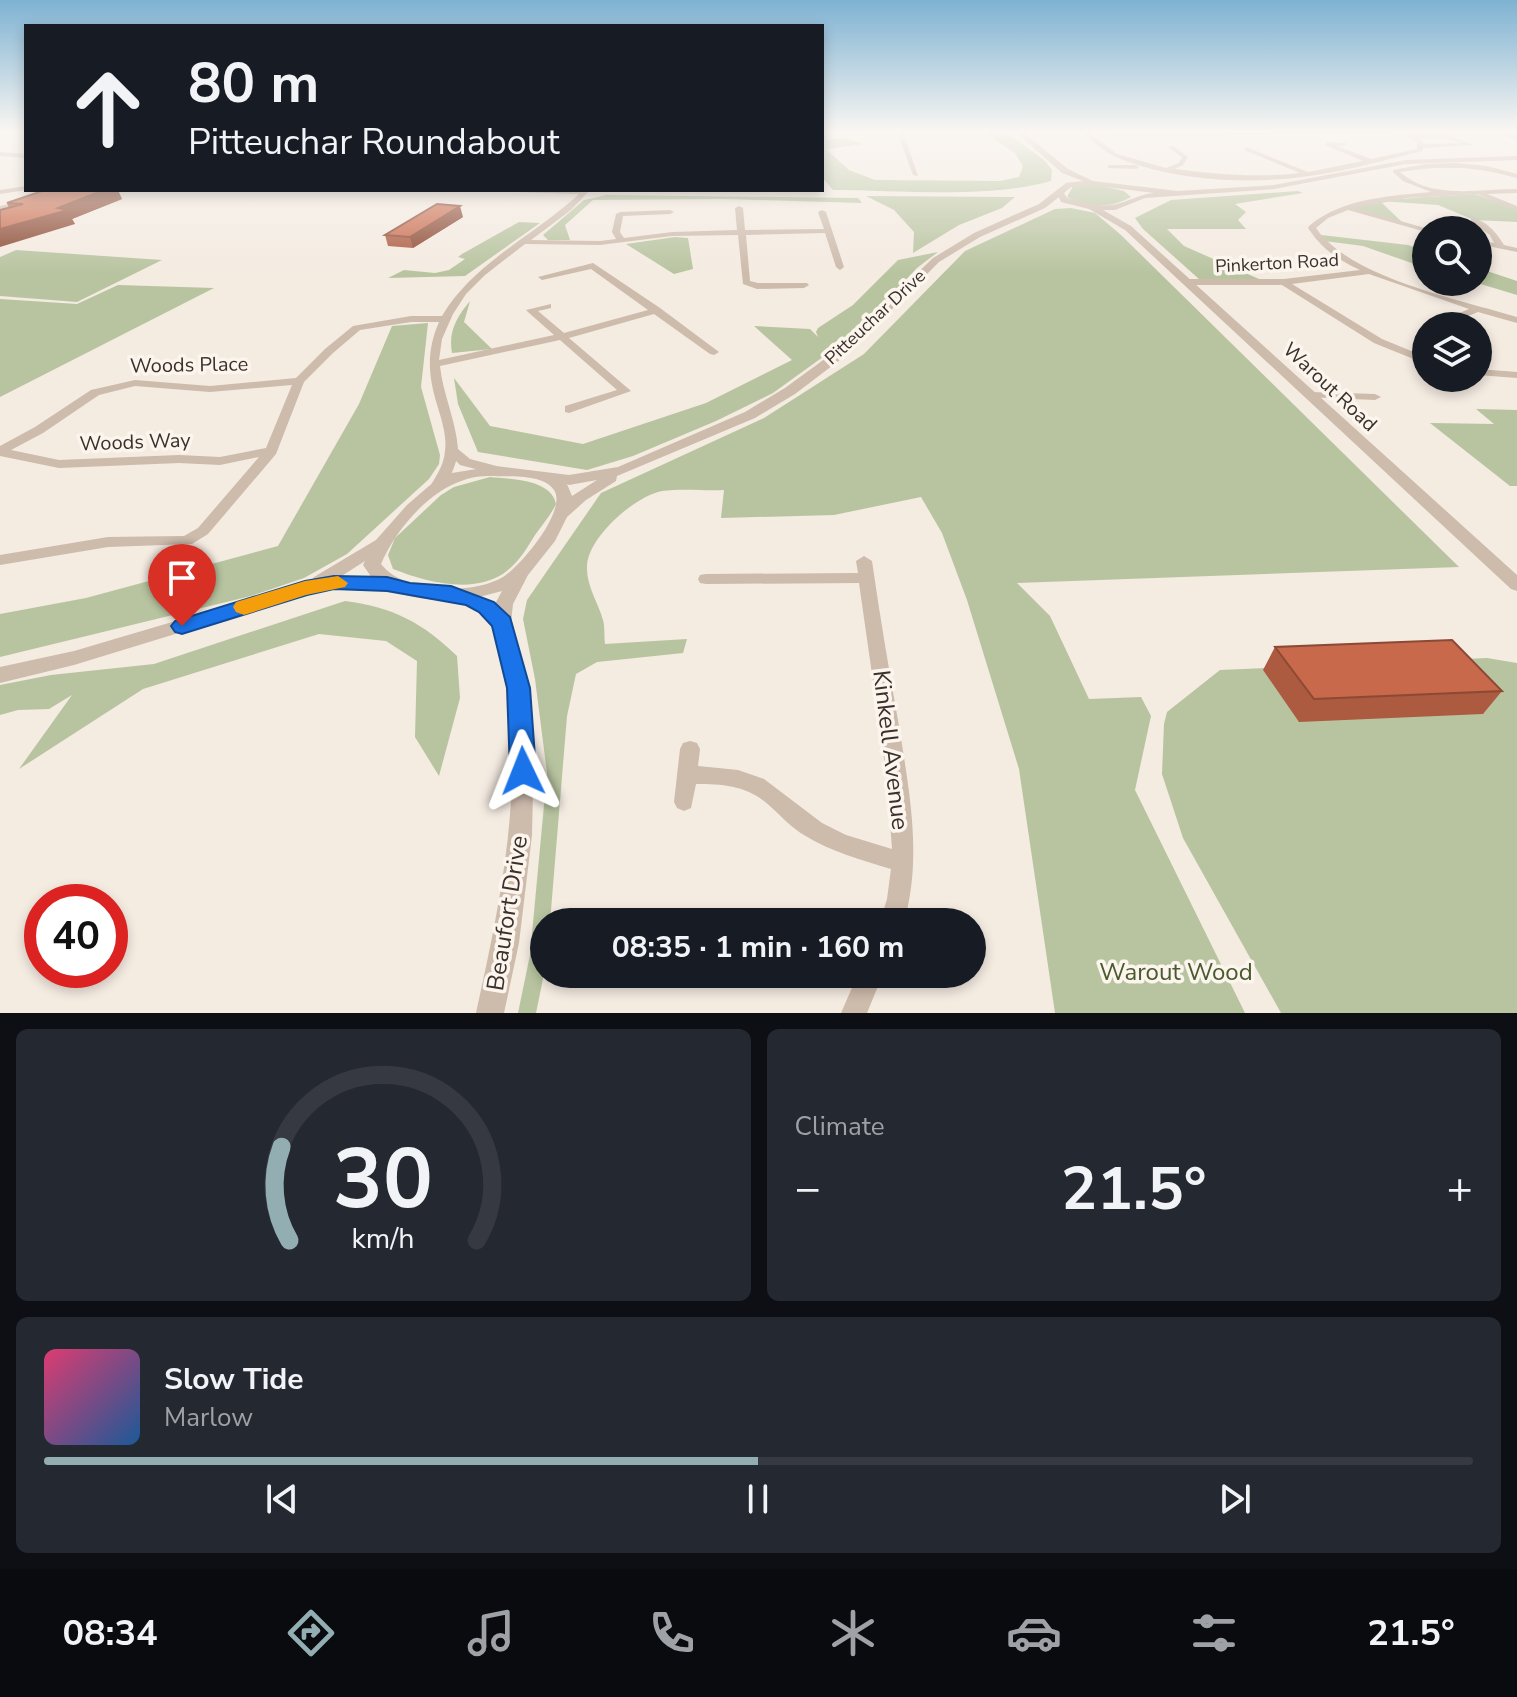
<!DOCTYPE html>
<html lang="en">
<head>
<meta charset="utf-8">
<style>
  :root { --surface:#171b24; --page:#242831; --text:#f1f3f6; --muted:#9ea1a6; --line:#363941; --accent:#92aeb2 }
  body { margin:0; font-family:"Nunito Sans",sans-serif; background:var(--page); color:var(--text); height:100vh; display:flex; flex-direction:column; font-size:30px; white-space:nowrap }
  * { box-sizing:border-box; margin:0 }
  p { font-size:26px; color:var(--muted) }
  .icon { flex:none; width:44px; height:44px; fill:none; stroke:currentColor; stroke-width:2; stroke-linecap:round; stroke-linejoin:round }
  .map { position:relative; height:1013px; overflow:hidden }
  .side { display:flex; flex-direction:column; gap:16px; padding:16px; background:#0d0f14; flex:1 }
  .side>* { flex:none }
  .top-card { position:absolute; left:24px; top:24px; width:800px; height:168px; border-radius:0px; box-shadow:0 4px 12px #0003; background:#171b24; color:var(--text); overflow:hidden }
  .tools { position:absolute; left:1412px; top:216px; display:grid; gap:16px }
  .tools a { display:grid; place-items:center; width:80px; height:80px; border-radius:50%; background:var(--surface); box-shadow:0 4px 12px #0003; font-size:40px }
  .speed { position:absolute; left:24px; top:884px; display:flex; gap:16px; font-size:40px; font-weight:700; text-align:center }
  .speed>* { display:grid; place-content:center; width:104px; height:104px; border-radius:50%; background:var(--surface); box-shadow:0 4px 12px #0003; line-height:1 }
  .speed .limit { border:12px solid #d22; background:#fff; color:#111 }
  .pin { position:absolute; display:grid; place-items:center; width:68px; height:68px; color:#fff; margin:-82px -34px; border-radius:50% 50% 50% 0; rotate:-45deg; box-shadow:0 0 8px #0007 }
  .pin .icon { rotate:45deg }
  .me { position:absolute; width:88px; margin:-44px; rotate:358deg; stroke-linejoin:round; filter:drop-shadow(0 0 6px #0008) }
  .turn { display:flex; align-items:center; gap:28px; height:168px; padding:0 32px; font-size:36px }
  .turn .icon { width:104px; height:104px; stroke-width:2.5 }
  .turn b { display:block; font-size:56px; line-height:68px }
  .big { font-size:60px; font-weight:700; line-height:1.1 }
  .side .widget { flex:1; display:flex; flex-direction:column; justify-content:center; gap:12px; min-width:0; padding:0 28px; border-radius:12px; background:var(--page) }
  .side .dial { align-items:center; gap:0 }
  .dial svg { height:208px; overflow:visible; fill:none; stroke:var(--line); stroke-width:7; stroke-linecap:round; text-anchor:middle }
  .dial text { fill:var(--text); stroke:none }
  .song { display:flex; align-items:center; gap:24px }
  .cover { width:96px; height:96px; border-radius:12px; background:linear-gradient(135deg,hsl(340 70% 55%),hsl(210 70% 35%)) }
  .played { height:8px; border-radius:4px; background:linear-gradient(90deg,var(--accent) 50%,var(--line) 50%) }
  .keys { display:flex; justify-content:space-around; direction:ltr }
  .heat { display:flex; justify-content:space-between; align-items:center; font-size:44px; direction:ltr }
  .side .tiles { flex:1; display:grid; gap:16px; grid-template-columns:1fr 1fr }
  .widget:last-child { grid-column:span 2 }
  .trip { position:absolute; left:530px; top:908px; width:456px; height:80px; border-radius:40px; background:var(--surface); box-shadow:0 4px 12px #0003; font-weight:700; line-height:80px; text-align:center }
  .menu { display:flex; height:128px; justify-content:space-around; align-items:center; background:#090b0e; color:var(--muted) }
  .menu .icon { width:56px; height:56px }
  .menu .active { color:var(--accent) }
  .menu b { font-size:36px; color:var(--text) }
  .map>svg:first-child { display:block }
  .green { fill:#b8c4a0 }
  .lines { fill:none; stroke-linecap:round; stroke-linejoin:round }
  .minor { fill:#cdbbac; fill-rule:evenodd }
  .tertiary { fill:#cdbbac; fill-rule:evenodd }
  .wall { fill:#ac5a40 }
  .shaded-wall { fill:#8c4a34 }
  .building { fill:#c8694b; stroke:#8c4a34; stroke-width:2 }
  .route { fill:#1a73e8; stroke:#114b97; stroke-width:2 }
  .slow { fill:#f59e0b }
  .labels { text-anchor:middle; dominant-baseline:central; stroke-width:7; stroke-linejoin:round; paint-order:stroke }
  .far-street-label { font-size:18px; fill:#3b302b; stroke:#fbf5ee }
  .street-label { font-size:20px; fill:#3b302b; stroke:#fbf5ee }
  .near-street-label { font-size:24px; fill:#3b302b; stroke:#fbf5ee }
  .near-park-label { font-size:24px; fill:#4a5a2e; stroke:#fbf5ee }
</style>
</head>
<body>
<div class="map">
<svg width="1517" height="1013" viewBox="0 0 1517 1013">
  <rect width="100%" height="100%" fill="#f4ebe1"/>
  <path class="green" d="M 983,132 L 1006,132 L 1044,160 L 1052,170 L 1051,181 C 987,199 900,190 833,190 L 822,177 L 822,133 L 826,134 L 825,140 L 843,138 L 864,144 L 826,149 L 849,170 L 875,180 L 1000,181 L 1019,177 L 1023,166 L 1015,153 Z
    M 1112,132 L 1389,132 L 1392,134 L 1112,136 Z
    M 1094,184 L 1124,191 L 1131,197 C 1110,209 1087,208 1067,197 L 1073,186 Z
    M 1298,191 L 1303,193 L 1235,204 L 1246,212 L 1238,220 L 1246,229 L 1167,229 L 1184,246 L 1259,279 L 1199,279 L 1143,229 L 1135,218 L 1171,200 Z
    M 1475,194 L 1517,209 L 1517,222 L 1474,220 L 1438,205 L 1380,201 L 1404,224 L 1350,208 C 1392,197 1432,197 1475,194 Z
    M 606,195 L 858,198 L 862,203 L 723,199 L 593,200 L 565,225 L 570,240 L 548,240 L 543,235 L 584,200 Z
    M 866,196 L 1015,197 L 1002,208 L 959,225 L 913,253 L 914,232 L 894,210 Z
    M 1071,208 L 1095,213 L 1120,234 L 1459,567 L 1017,583 L 1050,616 L 1089,699 L 1141,697 L 1151,716 L 1135,790 L 1245,1013 L 1055,1013 L 1019,769 L 967,600 L 942,533 L 921,497 L 834,515 L 721,518 L 724,490 C 705,491 682,488 662,491 C 635,496 588,537 587,566 C 586,586 598,602 603,620 C 605,627 604,636 605,644 L 687,639 L 683,653 L 597,662 L 576,674 L 567,716 L 550,922 L 544,922 L 544,974 L 536,1013 L 518,1013 L 530,955 L 547,773 L 535,679 L 523,619 L 527,600 L 601,493 L 764,418 L 864,354 L 965,251 L 1055,209 Z
    M 519,222 L 540,223 L 465,276 L 388,278 L 404,270 L 435,273 L 449,270 L 465,259 L 458,257 L 462,254 Z
    M 1313,234 L 1408,245 L 1426,251 L 1426,268 L 1363,246 L 1317,240 Z
    M 675,237 L 688,238 L 693,269 L 674,274 L 626,244 Z
    M 16,250 L 162,260 L 77,302 L 0,296 L 0,257 Z
    M 938,252 L 917,268 L 866,322 L 827,354 L 773,393 L 716,421 L 633,456 L 587,470 L 478,452 L 458,404 L 454,378 L 490,426 L 583,444 L 706,403 L 792,360 L 754,326 L 810,329 L 818,337 L 816,332 L 818,328 L 853,305 L 898,260 Z
    M 1478,268 L 1517,281 L 1517,295 L 1474,282 L 1478,282 Z
    M 118,285 L 214,288 L 0,397 L 0,299 L 77,304 Z
    M 470,301 L 464,322 L 492,349 L 452,353 C 448,331 457,317 470,301 Z
    M 428,323 L 421,387 L 440,455 L 439,464 L 429,479 L 347,554 L 304,578 L 251,596 L 0,657 L 0,614 L 86,598 L 278,546 L 359,404 L 392,326 Z
    M 1476,409 L 1517,410 L 1517,486 L 1510,486 L 1430,423 L 1494,424 Z
    M 490,477 C 511,479 551,479 556,504 C 551,515 542,525 535,535 C 527,548 520,560 508,570 C 477,596 426,582 393,569 L 388,555 L 395,538 L 441,495 L 454,487 Z
    M 345,601 C 393,607 423,623 457,656 L 460,698 L 439,776 L 415,737 L 417,661 L 386,641 L 319,634 L 143,689 L 19,769 L 72,695 L 49,709 L 18,710 L 0,715 L 0,685 L 51,675 L 154,664 Z
    M 1487,658 L 1517,663 L 1517,1013 L 1281,1013 L 1183,838 L 1162,774 L 1164,724 L 1167,712 L 1220,670 Z"/>
  <g class="lines">
    <path class="minor" d="M 897,132 L 903,132 L 918,176 L 913,175 Z
      M 1082,132 L 1088,132 L 1117,154 L 1166,168 L 1179,163 L 1182,157 L 1168,147 L 1173,146 L 1188,157 L 1183,165 L 1175,169 C 1217,174 1258,178 1300,173 L 1244,150 L 1246,147 L 1308,172 L 1363,161 L 1325,145 L 1327,142 L 1346,143 L 1346,145 L 1337,146 L 1371,159 L 1417,149 L 1417,142 L 1399,132 L 1413,135 L 1449,135 L 1474,145 L 1423,148 L 1422,151 C 1385,160 1347,171 1309,176 C 1250,185 1172,181 1116,157 C 1104,152 1092,141 1082,132 ZM 1420,139 L 1448,139 L 1461,143 L 1423,144 Z
      M 0,152 L 26,154 L 26,158 L 0,156 Z
      M 1456,163 L 1487,166 L 1517,174 L 1517,178 C 1477,166 1441,165 1400,172 C 1431,200 1478,189 1517,189 L 1517,193 L 1487,194 L 1517,206 L 1517,211 L 1477,194 L 1407,198 L 1355,208 L 1432,230 L 1426,230 L 1426,232 L 1348,210 L 1328,218 L 1316,228 C 1350,278 1461,300 1517,317 L 1517,323 L 1478,312 L 1456,321 L 1460,326 L 1450,326 L 1445,320 L 1447,318 L 1469,309 L 1369,274 L 1292,284 L 1382,339 L 1426,357 L 1426,364 L 1374,343 L 1282,285 L 1186,285 L 1182,282 L 1186,279 L 1284,279 L 1360,270 C 1337,259 1323,250 1308,228 L 1309,226 C 1342,198 1390,196 1431,192 L 1403,181 L 1393,172 L 1393,170 L 1426,164 Z
      M 1109,165 L 1136,165 L 1139,167 L 1136,169 L 1107,168 Z
      M 26,186 L 26,190 L 0,194 L 0,190 Z
      M 513,190 L 590,190 L 571,210 L 531,240 L 600,241 L 616,239 L 612,232 L 616,214 L 620,212 L 670,210 L 674,212 L 670,214 L 623,216 L 620,232 L 624,238 L 672,232 L 737,230 L 735,208 L 739,206 L 743,208 L 745,230 L 824,229 L 818,212 L 822,210 L 826,212 L 844,267 L 840,270 L 836,267 L 825,233 L 746,235 L 750,281 L 758,283 L 807,283 L 809,285 L 804,288 L 757,289 L 743,284 L 738,235 L 672,236 L 600,245 L 525,244 L 485,275 L 466,294 L 453,314 L 442,339 L 439,360 L 554,335 L 528,312 L 526,310 L 551,304 L 551,308 L 538,311 L 564,333 L 648,310 L 591,269 L 542,280 L 538,277 L 593,263 L 660,308 L 719,352 L 714,355 L 710,354 L 654,314 L 569,338 L 631,391 L 569,413 L 565,412 L 565,406 L 617,390 L 560,340 L 440,366 C 443,395 456,420 458,449 L 470,459 L 504,468 L 506,471 L 499,475 L 460,465 L 456,461 C 453,472 445,491 434,495 L 427,491 C 435,478 444,466 445,451 C 447,437 442,421 438,408 C 428,376 426,352 439,322 L 411,322 L 360,330 L 333,353 L 304,382 L 276,454 L 208,534 L 192,544 L 108,547 L 0,565 L 0,555 L 108,537 L 184,536 L 198,528 L 259,457 L 220,465 L 179,463 L 59,468 L 0,456 L 0,446 L 35,427 L 91,390 L 135,380 L 210,386 L 296,378 L 325,349 L 353,326 L 411,316 L 442,316 C 474,262 534,236 579,194 L 516,192 ZM 292,385 L 266,448 L 220,457 L 179,455 L 59,460 L 11,450 L 43,433 L 99,395 L 135,386 L 210,392 Z
      M 27,200 L 30,204 L 0,210 L 0,206 Z
      M 1471,218 C 1485,219 1497,233 1504,245 L 1517,248 L 1517,252 L 1478,244 L 1478,240 L 1494,243 L 1490,235 L 1471,222 Z
      M 1478,369 L 1517,372 L 1517,378 L 1478,375 Z
      M 1310,392 L 1375,394 L 1381,397 L 1375,400 L 1306,397 L 1306,393 Z
      M 864,556 L 872,561 C 880,618 890,675 900,732 C 910,796 922,858 904,922 L 880,922 L 887,899 L 891,869 C 862,860 831,852 804,835 C 792,828 782,817 771,807 C 749,786 725,784 696,784 L 691,808 L 684,811 L 677,808 L 674,802 L 680,749 L 683,743 L 690,741 L 697,743 L 700,749 L 698,766 L 738,770 L 764,779 L 822,823 L 846,835 L 892,849 L 887,779 L 859,583 L 706,584 L 700,583 L 698,579 L 700,575 L 706,574 L 858,573 L 856,561 Z
      M 858,974 L 883,974 L 867,1013 L 841,1013 Z"/>
    <path class="tertiary" d="M 1016,132 L 1023,132 L 1068,169 L 1093,181 L 1178,191 L 1274,185 L 1406,160 L 1517,156 L 1517,160 L 1406,164 L 1274,189 L 1145,198 L 1115,210 L 1103,210 L 1131,226 L 1517,575 L 1517,591 L 1511,589 L 1125,230 L 1089,209 L 1061,202 L 1059,197 L 1045,208 L 980,237 L 939,262 L 845,356 L 795,394 L 755,418 L 617,476 L 616,481 L 586,500 L 567,517 L 555,541 L 528,575 L 513,604 L 511,623 L 528,688 L 534,748 L 532,835 L 519,943 L 504,1013 L 476,1013 C 501,899 528,774 501,658 C 498,648 497,632 491,624 C 472,597 442,603 414,597 C 406,596 399,592 391,591 C 364,585 333,589 306,594 L 74,665 L 0,683 L 0,667 L 74,651 L 311,581 L 314,577 L 376,540 L 407,505 L 429,486 L 452,473 L 495,466 L 569,475 L 618,467 L 745,412 L 785,388 L 837,350 L 933,258 L 974,233 L 1039,204 L 1066,183 L 1083,181 L 1062,173 ZM 1090,185 L 1154,193 C 1139,194 1127,203 1111,205 C 1097,207 1081,202 1067,198 L 1064,193 L 1071,187 ZM 495,476 C 512,477 543,474 554,490 C 568,510 520,567 503,577 C 473,595 404,594 381,564 C 395,531 428,491 464,480 C 474,476 485,476 495,476 ZM 597,480 L 572,496 L 567,484 L 569,485 ZM 365,561 L 363,565 L 372,578 L 340,577 ZM 502,591 L 495,604 L 479,597 Z
      M 1494,132 L 1517,136 L 1517,140 L 1495,133 Z"/>
  </g>
  <path class="wall" d="M 122,199 L 72,219 L 75,224 L 9,208 L 7,203 Z
    M 463,217 L 413,248 L 388,246 L 385,235 Z
    M 1275,647 L 1502,691 L 1483,714 L 1299,722 L 1263,670 Z"/>
  <path class="shaded-wall" d="M 104,190 L 118,190 L 122,199 L 72,219 L 75,224 L 0,247 L 0,229 Z
    M 460,206 L 463,217 L 413,248 L 410,237 Z"/>
  <path class="building" d="M 45,190 L 104,190 L 58,208 L 68,210 L 0,229 L 0,210 L 23,204 L 7,203 Z
    M 437,204 L 460,206 L 410,237 L 385,235 Z
    M 1452,640 L 1502,691 L 1314,699 L 1275,647 Z"/>
  <linearGradient id="sky" x2="0" y2="1"><stop stop-color="#7eb2d2"/><stop offset="0.48" stop-color="#faf6f2"/><stop offset="1" stop-color="#faf6f2" stop-opacity="0"/></linearGradient>
  <rect width="1517" height="274" fill="url(#sky)"/>
  <path class="route" d="M 334,576 L 387,577 L 410,583 L 451,586 L 494,602 L 510,617 L 530,688 L 536,771 L 532,778 L 523,782 L 514,778 L 510,771 L 507,688 L 492,626 L 479,612 L 466,605 L 387,591 L 334,589 L 307,595 L 182,634 L 175,632 L 171,626 L 175,621 L 305,581 Z"/>
  <path class="slow" d="M 338,576 L 348,583 L 345,587 L 306,595 L 244,615 L 236,612 L 233,607 L 236,602 L 305,581 Z"/>
  <g class="labels">
    <g class="far-street-label">
      <text transform="translate(1277 263) rotate(-3)">Pinkerton Road</text>
      <text transform="translate(875 317) rotate(-43)">Pitteuchar Drive</text>
    </g>
    <g class="street-label">
      <text transform="translate(189 365) rotate(-1)">Woods Place</text>
      <text transform="translate(1330 387) rotate(43)">Warout Road</text>
      <text transform="translate(135 442) rotate(-2)">Woods Way</text>
    </g>
    <g class="near-street-label">
      <text transform="translate(891 750) rotate(83)">Kinkell Avenue</text>
      <text transform="translate(507 913) rotate(-81)">Beaufort Drive</text>
    </g>
    <g class="near-park-label">
      <text x="1176" y="972">Warout Wood</text>
    </g>
  </g>
</svg>
<div class="tools">
<a><svg class="icon" aria-label="search" viewBox="0 0 24 24"><circle cx="10" cy="10" r="6"/><path d="M15 15l6 6"/></svg></a>
<a><svg class="icon" aria-label="layers" viewBox="0 0 24 24"><path d="M12 4l9 5-9 5-9-5zM3 14l9 5 9-5"/></svg></a>
</div>
<div class="speed"><div class="limit">40</div></div>
<div class="pin" style="left:182px;top:626px;background:#d93025"><svg class="icon" aria-label="arrive" viewBox="0 0 24 24"><path d="M6 21V4h12l-3 4 3 4H6"/></svg></div>
<svg class="me" style="left:523px;top:771px" viewBox="-20 -20 40 40"><path d="M0-17L14 15 0 8-14 15z" fill="#1a73e8" stroke="#fff" stroke-width="4"/></svg>
<div class="trip">08:35 · 1 min · 160 m</div>
<div class="top-card">
<div class="turn"><svg class="icon" aria-label="ahead" viewBox="0 0 24 24"><path d="M12 20V5M6 11l6-6 6 6"/></svg><div><b>80 m</b>Pitteuchar Roundabout</div></div>
</div>
</div>
<section class="side">
<div class="tiles">
<div class="widget dial"><svg viewBox="0 0 100 80">
<path d="M14 69A42 42 0 1 1 86 69"/>
<path d="M14 69A42 42 0 0 1 11 33" stroke="#92aeb2"/>
<text x="50" y="56" font-size="32" font-weight="700">30</text>
<text x="50" y="72" font-size="11">km/h</text>
</svg></div>
<div class="widget"><p>Climate</p>
<div class="heat"><a>−</a><b class="big">21.5°</b><a>+</a></div>
</div>
<div class="widget">
<div class="song"><i class="cover"></i><div><b>Slow Tide</b><p>Marlow</p></div></div>
<div class="played"></div>
<div class="keys"><svg class="icon" aria-label="previous" viewBox="0 0 24 24"><path d="M18 5L8 12l10 7zM5 5v14"/></svg><svg class="icon" aria-label="pause" viewBox="0 0 24 24"><path d="M8 5v14M16 5v14"/></svg><svg class="icon" aria-label="next" viewBox="0 0 24 24"><path d="M6 5l10 7-10 7zM19 5v14"/></svg></div>
</div>
</div>
</section>
<nav class="menu">
<b>08:34</b>
<svg class="icon active" aria-label="directions" viewBox="0 0 24 24"><path d="M12 3l9 9-9 9-9-9zM9 14v-3h6M13 9l2 2-2 2"/></svg>
<svg class="icon" aria-label="music" viewBox="0 0 24 24"><path d="M9 18V5l10-2v13"/><circle cx="6" cy="18" r="3"/><circle cx="16" cy="16" r="3"/></svg>
<svg class="icon" aria-label="phone" viewBox="0 0 24 24"><path d="M5 4h4l2 5-3 2q2 4 5 5l2-3 5 2v4C11 20 4 13 5 4z"/></svg>
<svg class="icon" aria-label="climate" viewBox="0 0 24 24"><path d="M12 3v18M4 7l16 10M4 17L20 7"/></svg>
<svg class="icon" aria-label="car" viewBox="0 0 24 24"><path d="M5 17H2v-5l4-1 3-4h7l3 4 3 1v5h-3M9 17h6M6 11h13"/><circle cx="7" cy="17" r="2"/><circle cx="17" cy="17" r="2"/></svg>
<svg class="icon" aria-label="filters" viewBox="0 0 24 24"><path d="M4 7h16M4 17h16"/><circle cx="9" cy="7" r="2"/><circle cx="15" cy="17" r="2"/></svg>
<b>21.5°</b>
</nav>
</body>
</html>
